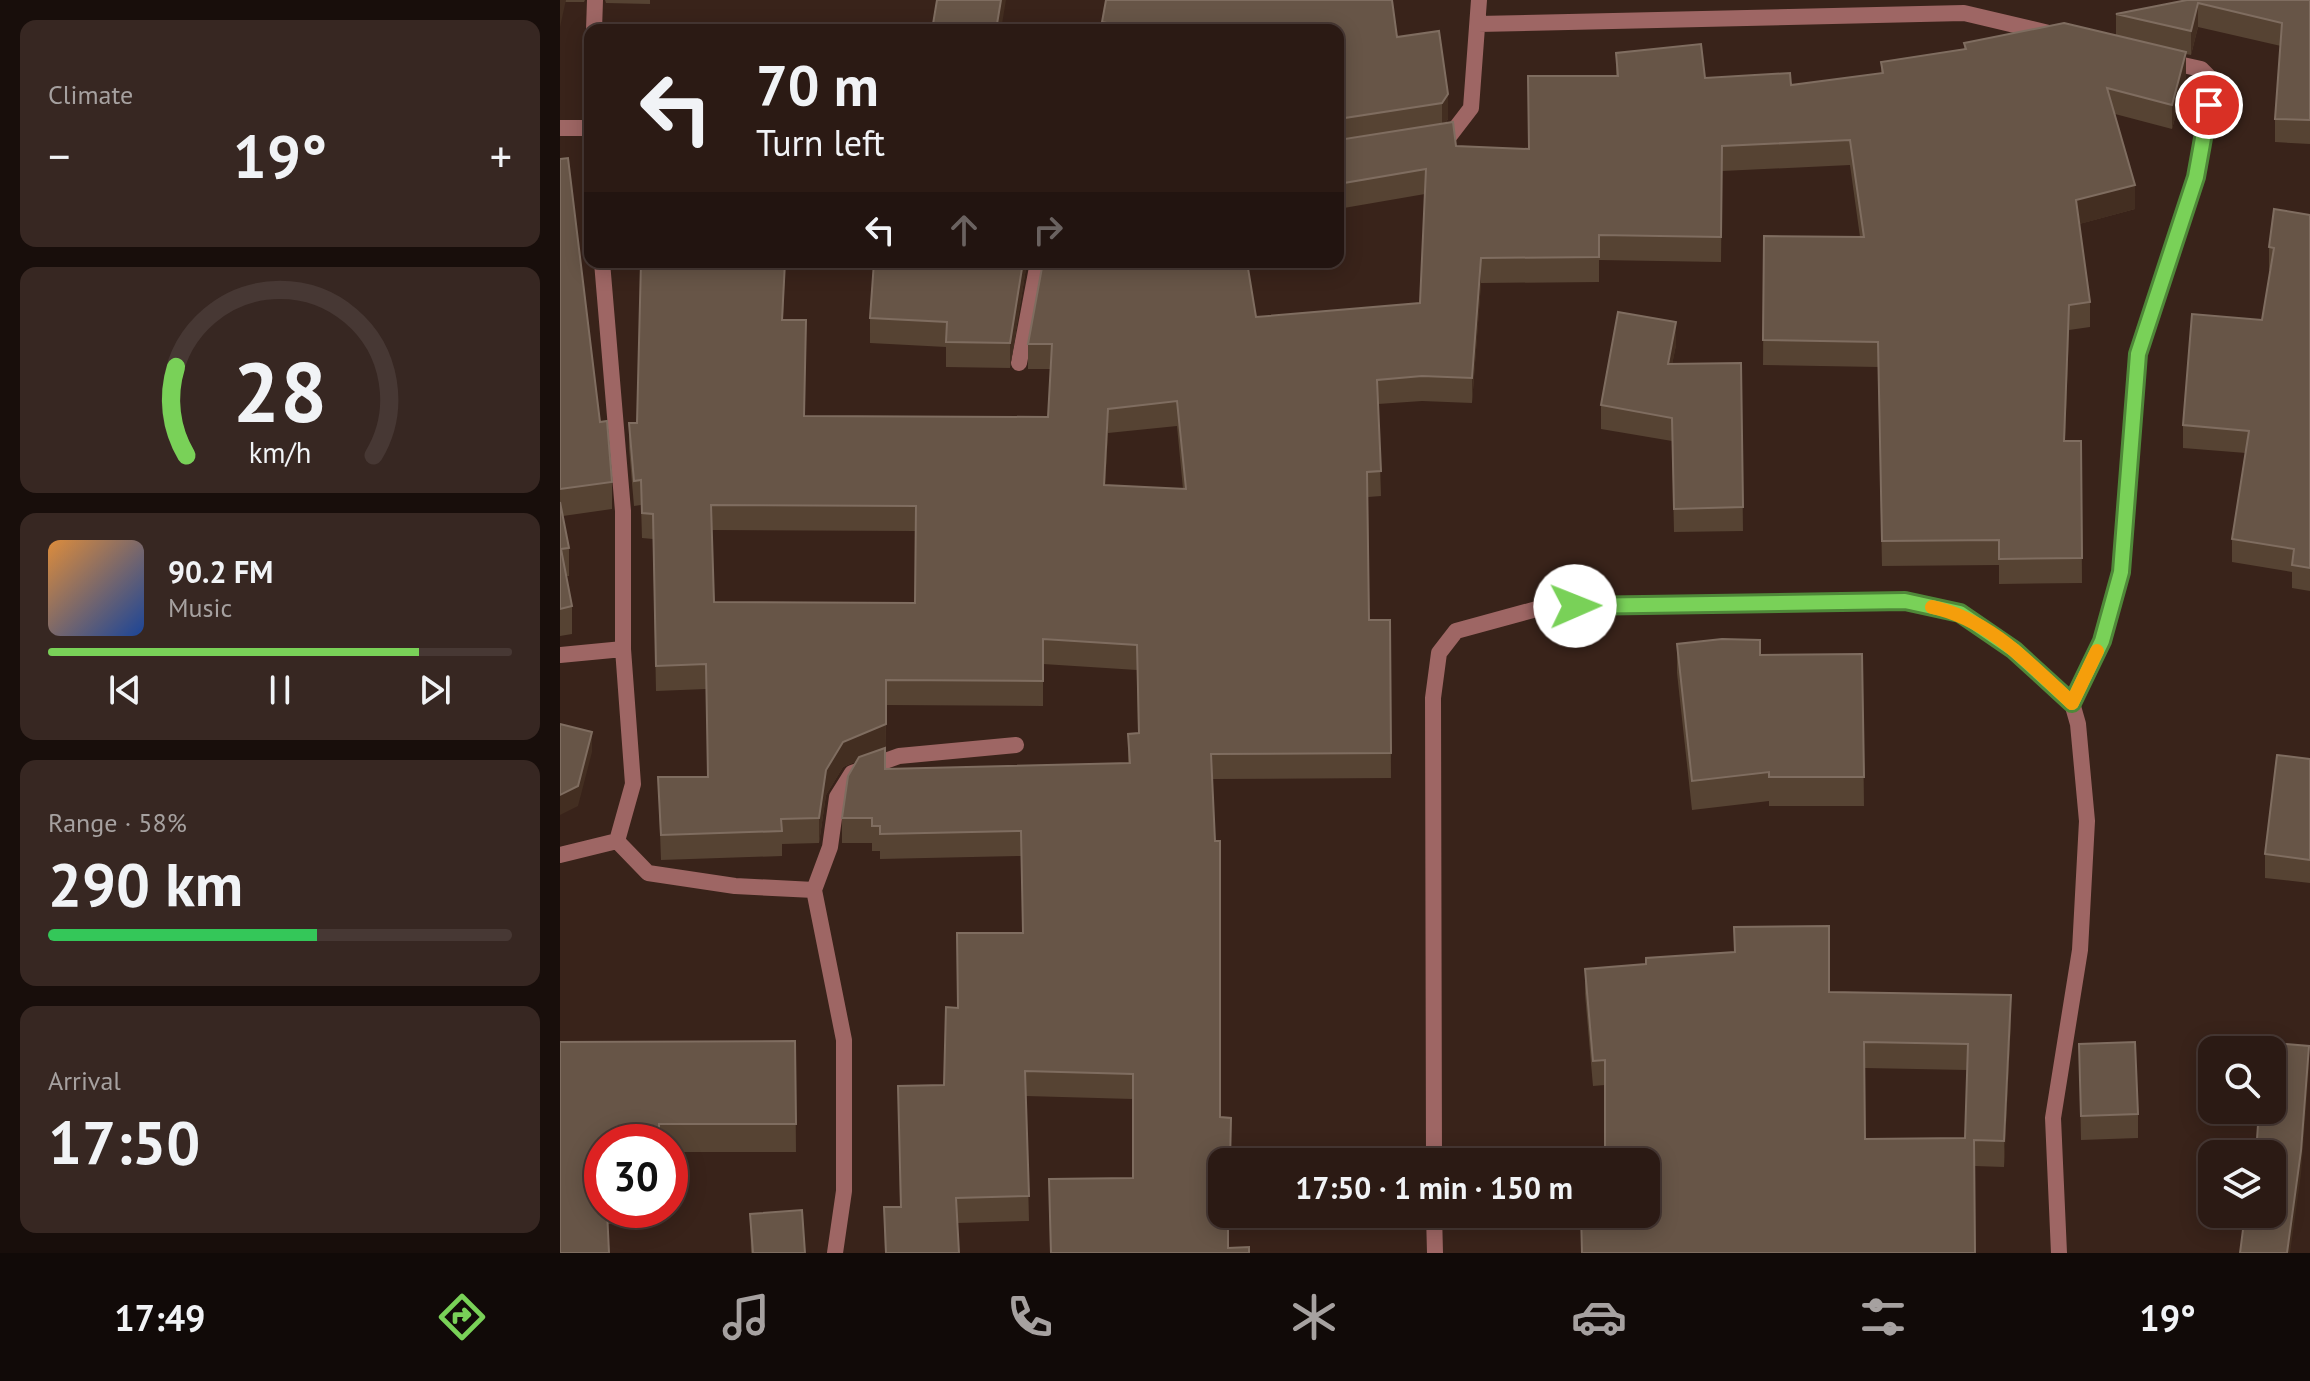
<!DOCTYPE html>
<html lang="en">
<head>
<meta charset="utf-8">
<style>
  :root { --surface:#2b1a14; --page:#372722; --text:#f1f3f6; --muted:#a6a1a0; --line:#473834; --accent:#79d158 }
  body { margin:0; font-family:"PT Sans",sans-serif; background:var(--page); color:var(--text); height:100vh; display:flex; flex-direction:column; font-size:30px; white-space:nowrap }
  * { box-sizing:border-box; margin:0 }
  p { font-size:26px; color:var(--muted) }
  .icon { flex:none; width:44px; height:44px; fill:none; stroke:currentColor; stroke-width:2; stroke-linecap:round; stroke-linejoin:round }
  .map { position:relative; flex:1; overflow:hidden }
  .drawer { display:flex; flex-direction:column; gap:20px; padding:20px; background:#180e0b; width:560px }
  .drawer>* { flex:none }
  .top-card { position:absolute; left:24px; top:24px; width:760px; height:244px; border-radius:16px; box-shadow:0 4px 20px #0003,0 0 0 2px var(--line); background:#2b1a14; color:var(--text); overflow:hidden }
  .tools { position:absolute; left:1638px; top:1036px; display:grid; gap:16px }
  .tools a { display:grid; place-items:center; width:88px; height:88px; border-radius:16px; background:var(--surface); box-shadow:0 4px 20px #0003,0 0 0 2px var(--line); font-size:40px }
  .speed { position:absolute; left:24px; top:1124px; display:flex; gap:16px; font-size:40px; font-weight:700; text-align:center }
  .speed>* { display:grid; place-content:center; width:104px; height:104px; border-radius:50%; background:var(--surface); box-shadow:0 4px 20px #0003,0 0 0 2px var(--line); line-height:1 }
  .speed .limit { border:12px solid #d22; background:#fff; color:#111 }
  .pin { position:absolute; display:grid; place-items:center; width:68px; height:68px; color:#fff; margin:-34px; border:4px solid #fff; border-radius:50%; box-shadow:0 2px 8px #0007 }
  .me { position:absolute; width:88px; margin:-44px; rotate:89deg; stroke-linejoin:round; filter:drop-shadow(0 0 6px #0008) }
  .turn { display:flex; align-items:center; gap:28px; height:168px; padding:0 40px; font-size:36px }
  .turn .icon { width:104px; height:104px; stroke-width:2.5 }
  .turn b { display:block; font-size:56px; line-height:68px }
  .lanes { display:flex; align-items:center; height:76px; padding:0 40px; background:#0003; justify-content:center; gap:40px; direction:ltr }
  .lanes .off { opacity:.35 }
  .big { font-size:60px; font-weight:800; line-height:1.1 }
  .drawer .widget { flex:1; display:flex; flex-direction:column; justify-content:center; gap:12px; min-width:0; padding:0 28px; border-radius:16px; background:var(--page) }
  .drawer .dial { align-items:center; gap:0 }
  .dial svg { height:208px; overflow:visible; fill:none; stroke:var(--line); stroke-width:7; stroke-linecap:round; text-anchor:middle }
  .dial text { fill:var(--text); stroke:none }
  .song { display:flex; align-items:center; gap:24px }
  .cover { width:96px; height:96px; border-radius:12px; background:linear-gradient(135deg,hsl(30 70% 55%),hsl(220 70% 35%)) }
  .played { height:8px; border-radius:4px; background:linear-gradient(90deg,var(--accent) 80%,var(--line) 80%) }
  .keys { display:flex; justify-content:space-around; direction:ltr }
  .heat { display:flex; justify-content:space-between; align-items:center; font-size:44px; direction:ltr }
  .charge { height:12px; border-radius:6px; background:linear-gradient(90deg,#34c759 58%,var(--line) 0) }
  .trip { position:absolute; left:648px; top:1148px; width:452px; height:80px; border-radius:16px; background:var(--surface); box-shadow:0 4px 20px #0003,0 0 0 2px var(--line); font-weight:800; line-height:80px; text-align:center }
  .tab-bar { display:flex; height:128px; justify-content:space-around; align-items:center; background:#110a08; color:var(--muted) }
  .tab-bar .icon { width:56px; height:56px }
  .tab-bar .on { color:var(--accent) }
  .tab-bar b { font-size:36px; color:var(--text) }
  main { display:flex; flex:1; min-height:0 }
  .map>svg:first-child { display:block }
  .lines { fill:none; stroke-linecap:round; stroke-linejoin:round }
  .street { stroke:#9e6664; stroke-width:16 }
  .wall { fill:#564333; fill-rule:evenodd }
  .shaded-wall { fill:#432e21 }
  .building { fill:#675547; stroke:#7f6d60; stroke-width:2; fill-rule:evenodd }
  .route-casing { stroke:#4f8839; stroke-width:20 }
  .route { stroke:#79d158; stroke-width:14 }
  .slow { stroke:#f59e0b; stroke-width:14 }
</style>
</head>
<body>
<main>
<section class="drawer">
<div class="widget"><p>Climate</p>
<div class="heat"><a>−</a><b class="big">19°</b><a>+</a></div>
</div>
<div class="widget dial"><svg viewBox="0 0 100 80">
<path d="M14 69A42 42 0 1 1 86 69"/>
<path d="M14 69A42 42 0 0 1 10 35" stroke="#79d158"/>
<text x="50" y="56" font-size="32" font-weight="700">28</text>
<text x="50" y="72" font-size="11">km/h</text>
</svg></div>
<div class="widget">
<div class="song"><i class="cover"></i><div><b>90.2 FM</b><p>Music</p></div></div>
<div class="played"></div>
<div class="keys"><svg class="icon" aria-label="previous" viewBox="0 0 24 24"><path d="M18 5L8 12l10 7zM5 5v14"/></svg><svg class="icon" aria-label="pause" viewBox="0 0 24 24"><path d="M8 5v14M16 5v14"/></svg><svg class="icon" aria-label="next" viewBox="0 0 24 24"><path d="M6 5l10 7-10 7zM19 5v14"/></svg></div>
</div>
<div class="widget"><p>Range · 58%</p><b class="big">290 km</b><div class="charge"></div></div>
<div class="widget"><p>Arrival</p><b class="big">17:50</b></div>
</section>
<div class="map">
<svg width="1750" height="1253" viewBox="0 0 1750 1253">
  <rect width="100%" height="100%" fill="#39231a"/>
  <g class="lines">
    <path class="street" d="M 918,24 L 1404,13 L 1493,34
      M 34,30 L 35,0
      M 0,128 L 30,128
      M 878,139 L 888,138 L 911,108 L 919,0
      M 459,363 L 478,262
      M 0,655 L 63,649
      M 1512,703 L 1542,641 L 1561,572 L 1578,354 L 1636,177 L 1653,81 L 1641,69 L 1605,61
      M 57,841 L 88,873 L 175,886 L 254,890
      M 0,855 L 57,841 L 73,784 L 63,649 L 63,511 L 42,262
      M 874,1162 L 873,698 L 879,653 L 896,631 L 984,607 L 1345,601 L 1400,613 L 1454,650 L 1512,703 L 1518,724 L 1527,821 L 1520,950 L 1493,1118 L 1499,1253
      M 874,1214 L 875,1253
      M 275,1253 L 284,1191 L 284,1040 L 254,890 L 270,847 L 277,797 L 292,773 L 339,756 L 456,745"/>
  </g>
  <path class="wall" d="M 0,0 L 25,0 L 24,2 L 6,2 Z
    M 45,0 L 90,0 L 90,4 L 46,3 Z
    M 546,0 L 832,0 L 837,37 L 879,31 L 888,94 L 888,119 L 885,124 L 893,122 L 896,146 L 969,149 L 968,76 L 1056,76 L 1056,53 L 1141,44 L 1145,78 L 1230,73 L 1231,85 L 1321,73 L 1321,62 L 1404,49 L 1404,43 L 1504,23 L 1556,35 L 1556,14 L 1627,0 L 1750,0 L 1750,144 L 1715,142 L 1715,119 L 1721,46 L 1638,27 L 1631,55 L 1626,54 L 1626,77 L 1612,129 L 1555,114 L 1575,185 L 1575,209 L 1519,224 L 1530,302 L 1530,327 L 1509,330 L 1505,441 L 1521,441 L 1522,583 L 1439,584 L 1439,565 L 1322,566 L 1318,367 L 1203,365 L 1204,236 L 1300,237 L 1290,165 L 1162,171 L 1161,262 L 1039,260 L 1039,282 L 921,283 L 912,403 L 862,401 L 818,404 L 821,496 L 808,497 L 809,620 L 830,620 L 831,778 L 652,779 L 655,841 L 660,841 L 660,1117 L 671,1118 L 670,1162 L 662,1162 L 662,1214 L 669,1214 L 668,1248 L 689,1247 L 689,1253 L 490,1253 L 489,1179 L 573,1178 L 573,1099 L 466,1096 L 469,1221 L 397,1223 L 399,1253 L 325,1253 L 324,1207 L 340,1207 L 338,1086 L 384,1085 L 386,1007 L 398,1008 L 397,933 L 463,933 L 461,856 L 320,859 L 320,851 L 312,851 L 312,843 L 282,843 L 282,818 L 288,776 L 297,761 L 283,767 L 266,795 L 259,843 L 222,844 L 222,856 L 101,860 L 98,777 L 148,777 L 146,689 L 96,691 L 93,539 L 82,538 L 81,505 L 74,506 L 69,448 L 69,423 L 77,423 L 81,262 L 467,262 L 450,368 L 386,367 L 386,347 L 310,343 L 310,318 L 313,270 L 225,265 L 223,320 L 246,320 L 244,416 L 488,417 L 491,369 L 468,369 L 468,344 L 483,262 L 687,262 L 696,317 L 860,303 L 865,194 L 778,209 L 778,30 L 542,30 L 542,22 ZM 617,426 L 623,489 L 545,485 L 548,433 ZM 151,530 L 356,531 L 355,603 L 154,602 ZM 483,664 L 577,670 L 578,733 L 568,734 L 568,763 L 325,769 L 326,705 L 483,706 Z
    M 0,159 L 40,422 L 52,482 L 52,509 L 3,516 L 9,548 L 9,576 L 6,576 L 12,606 L 12,634 L 0,636 Z
    M 1750,215 L 1750,591 L 1732,588 L 1732,572 L 1672,562 L 1672,539 L 1686,453 L 1623,448 L 1623,425 L 1702,320 L 1710,270 L 1709,270 L 1709,247 Z
    M 1116,345 L 1112,364 L 1181,363 L 1183,531 L 1114,532 L 1112,441 L 1041,429 L 1041,405 Z
    M 1117,644 L 1200,655 L 1302,654 L 1304,806 L 1209,806 L 1209,801 L 1132,810 L 1117,673 Z
    M 1750,759 L 1750,883 L 1705,878 L 1705,854 Z
    M 1025,969 L 1269,992 L 1451,1020 L 1444,1167 L 1415,1166 L 1086,1214 L 1045,1085 L 1033,1086 L 1025,994 ZM 1305,1068 L 1407,1070 L 1405,1138 L 1305,1139 Z
    M 235,1041 L 236,1152 L 110,1152 L 110,1142 L 42,1142 L 42,1210 L 100,1210 L 100,1223 L 47,1224 L 49,1253 L 0,1253 L 0,1042 Z
    M 1519,1044 L 1578,1114 L 1578,1138 L 1521,1140 Z
    M 190,1214 L 245,1253 L 191,1253 Z"/>
  <path class="shaded-wall" d="M 0,0 L 6,0 L 0,27 Z
    M 441,0 L 446,0 L 441,30 L 436,30 Z
    M 1638,3 L 1638,27 L 1631,55 L 1631,31 Z
    M 1626,52 L 1626,77 L 1612,129 L 1612,105 Z
    M 888,94 L 888,119 L 882,128 L 882,103 Z
    M 1575,185 L 1575,209 L 1516,225 L 1516,200 Z
    M 921,258 L 921,283 L 912,403 L 912,378 Z
    M 463,262 L 467,262 L 450,368 L 450,343 Z
    M 1509,305 L 1509,330 L 1504,466 L 1504,441 Z
    M 1116,322 L 1116,345 L 1108,387 L 1108,364 Z
    M 548,409 L 548,433 L 544,510 L 544,485 Z
    M 326,680 L 325,794 L 325,749 L 283,767 L 266,795 L 259,843 L 259,818 L 266,770 L 283,742 Z
    M 32,732 L 32,752 L 18,806 L 0,815 L 0,795 Z
    M 1451,995 L 1451,1020 L 1444,1167 L 1444,1141 Z
    M 1749,1046 L 1749,1069 L 1741,1174 L 1730,1253 L 1727,1253 Z"/>
  <path class="building" d="M 377,0 L 441,0 L 436,30 L 372,30 Z
    M 546,0 L 832,0 L 837,37 L 879,31 L 888,94 L 882,103 L 778,119 L 778,30 L 581,30 L 542,22 Z
    M 1627,0 L 1750,0 L 1750,120 L 1715,119 L 1722,23 L 1638,3 L 1631,31 L 1556,14 Z
    M 1504,23 L 1626,52 L 1612,105 L 1547,88 L 1575,185 L 1516,200 L 1530,302 L 1509,305 L 1504,441 L 1521,441 L 1522,558 L 1439,559 L 1439,540 L 1322,541 L 1318,342 L 1203,340 L 1204,236 L 1304,237 L 1290,140 L 1162,146 L 1161,237 L 1039,235 L 1039,257 L 921,258 L 912,378 L 862,376 L 817,380 L 821,471 L 807,472 L 809,620 L 830,620 L 831,753 L 651,754 L 655,841 L 660,841 L 660,1117 L 671,1118 L 670,1162 L 662,1162 L 662,1214 L 668,1214 L 668,1248 L 689,1247 L 689,1253 L 491,1253 L 489,1179 L 573,1178 L 573,1074 L 465,1071 L 469,1196 L 396,1198 L 399,1253 L 326,1253 L 324,1207 L 341,1207 L 338,1086 L 384,1085 L 386,1007 L 398,1008 L 397,933 L 463,933 L 461,831 L 320,834 L 320,826 L 312,826 L 312,818 L 282,818 L 288,776 L 299,757 L 325,748 L 325,769 L 570,763 L 568,734 L 579,733 L 577,645 L 483,639 L 483,681 L 326,680 L 326,724 L 283,742 L 266,770 L 259,818 L 221,819 L 222,831 L 101,835 L 98,777 L 148,777 L 146,664 L 96,666 L 93,514 L 82,513 L 81,480 L 74,481 L 69,423 L 77,423 L 81,262 L 225,262 L 222,320 L 246,320 L 244,416 L 488,417 L 492,344 L 468,344 L 483,262 L 687,262 L 696,317 L 860,303 L 866,169 L 778,184 L 778,140 L 893,122 L 896,146 L 969,149 L 968,76 L 1058,76 L 1056,53 L 1141,44 L 1145,78 L 1230,73 L 1231,85 L 1323,73 L 1321,62 L 1406,49 L 1404,43 ZM 617,401 L 626,489 L 544,485 L 548,409 ZM 151,505 L 356,506 L 355,603 L 154,602 Z
    M 8,158 L 40,422 L 47,421 L 52,482 L 0,489 L 0,159 Z
    M 1714,209 L 1750,215 L 1750,568 L 1732,565 L 1734,549 L 1672,539 L 1689,431 L 1623,425 L 1632,314 L 1702,320 L 1714,248 L 1709,247 Z
    M 314,262 L 463,262 L 450,343 L 386,342 L 387,322 L 310,318 Z
    M 1058,312 L 1116,322 L 1108,364 L 1181,363 L 1183,507 L 1114,509 L 1112,418 L 1041,405 Z
    M 0,502 L 9,548 L 1,549 L 12,606 L 0,609 Z
    M 1162,639 L 1200,640 L 1200,655 L 1302,654 L 1304,777 L 1209,777 L 1209,772 L 1132,781 L 1117,644 Z
    M 0,724 L 32,732 L 18,786 L 0,795 Z
    M 1717,755 L 1750,759 L 1750,860 L 1705,854 Z
    M 1269,926 L 1269,992 L 1451,995 L 1444,1141 L 1414,1140 L 1415,1253 L 1022,1253 L 1021,1214 L 1086,1214 L 1086,1162 L 1045,1162 L 1045,1060 L 1033,1061 L 1025,969 L 1086,964 L 1086,958 L 1175,952 L 1174,927 ZM 1304,1042 L 1408,1044 L 1405,1138 L 1305,1139 Z
    M 235,1041 L 236,1124 L 99,1124 L 99,1142 L 42,1142 L 42,1210 L 47,1210 L 49,1253 L 0,1253 L 0,1042 Z
    M 1575,1042 L 1578,1114 L 1521,1116 L 1519,1044 Z
    M 1704,1042 L 1749,1046 L 1741,1151 L 1727,1253 L 1680,1253 L 1685,1214 L 1712,1214 L 1712,1154 L 1696,1154 L 1699,1110 L 1712,1110 L 1712,1050 L 1704,1050 Z
    M 242,1210 L 245,1253 L 193,1253 L 190,1214 Z"/>
  <g class="lines">
    <g class="route-casing">
      <path id="route" d="M 1015,606 L 1345,601 L 1400,613 L 1454,650 L 1512,703 L 1542,641 L 1561,572 L 1578,354 L 1636,177 L 1649,105"/>
    </g>
    <use href="#route" class="route"/>
    <path class="slow" d="M 1372,607 C 1429,619 1471,665 1512,703 L 1537,651"/>
  </g>
</svg>
<div class="tools">
<a><svg class="icon" aria-label="search" viewBox="0 0 24 24"><circle cx="10" cy="10" r="6"/><path d="M15 15l6 6"/></svg></a>
<a><svg class="icon" aria-label="layers" viewBox="0 0 24 24"><path d="M12 4l9 5-9 5-9-5zM3 14l9 5 9-5"/></svg></a>
</div>
<div class="speed"><div class="limit">30</div></div>
<div class="pin" style="left:1649px;top:105px;background:#d93025"><svg class="icon" aria-label="arrive" viewBox="0 0 24 24"><path d="M6 21V4h12l-3 4 3 4H6"/></svg></div>
<svg class="me" style="left:1015px;top:606px" viewBox="-20 -20 40 40"><circle r="19" fill="#fff"/><path d="M0-13L10 11 0 6-10 11z" fill="#79d158"/></svg>
<div class="trip">17:50 · 1 min · 150 m</div>
<div class="top-card">
<div class="turn"><svg class="icon" aria-label="left" viewBox="0 0 24 24"><path d="M17 20v-9H6M10 6l-5 5 5 5"/></svg><div><b>70 m</b>Turn left</div></div>
<div class="lanes"><svg class="icon" aria-label="left" viewBox="0 0 24 24"><path d="M17 20v-9H6M10 6l-5 5 5 5"/></svg><svg class="icon off" aria-label="ahead" viewBox="0 0 24 24"><path d="M12 20V5M6 11l6-6 6 6"/></svg><svg class="icon off" aria-label="right" viewBox="0 0 24 24"><path d="M7 20v-9h11M14 6l5 5-5 5"/></svg></div>
</div>
</div>
</main>
<nav class="tab-bar">
<b>17:49</b>
<svg class="icon on" aria-label="directions" viewBox="0 0 24 24"><path d="M12 3l9 9-9 9-9-9zM9 14v-3h6M13 9l2 2-2 2"/></svg>
<svg class="icon" aria-label="music" viewBox="0 0 24 24"><path d="M9 18V5l10-2v13"/><circle cx="6" cy="18" r="3"/><circle cx="16" cy="16" r="3"/></svg>
<svg class="icon" aria-label="phone" viewBox="0 0 24 24"><path d="M5 4h4l2 5-3 2q2 4 5 5l2-3 5 2v4C11 20 4 13 5 4z"/></svg>
<svg class="icon" aria-label="climate" viewBox="0 0 24 24"><path d="M12 3v18M4 7l16 10M4 17L20 7"/></svg>
<svg class="icon" aria-label="car" viewBox="0 0 24 24"><path d="M5 17H2v-5l4-1 3-4h7l3 4 3 1v5h-3M9 17h6M6 11h13"/><circle cx="7" cy="17" r="2"/><circle cx="17" cy="17" r="2"/></svg>
<svg class="icon" aria-label="filters" viewBox="0 0 24 24"><path d="M4 7h16M4 17h16"/><circle cx="9" cy="7" r="2"/><circle cx="15" cy="17" r="2"/></svg>
<b>19°</b>
</nav>
</body>
</html>
